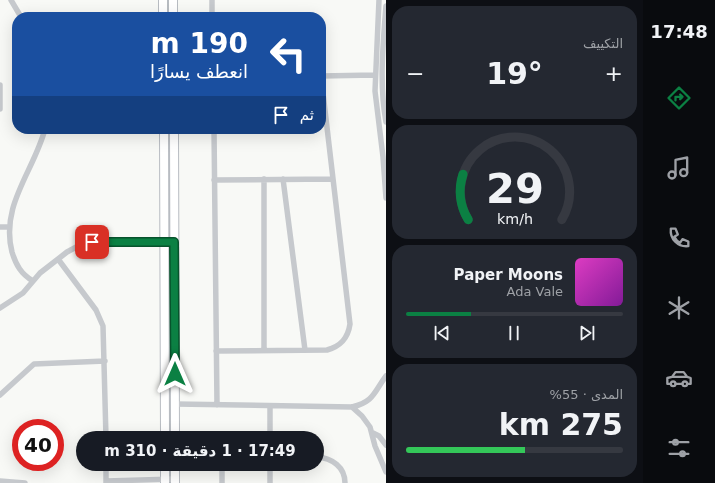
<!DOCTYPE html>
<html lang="ar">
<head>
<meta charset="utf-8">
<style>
  :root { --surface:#171b24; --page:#242831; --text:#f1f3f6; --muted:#9ea1a6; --line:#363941; --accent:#0b8043 }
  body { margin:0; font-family:"DejaVu Sans",Vazirmatn,sans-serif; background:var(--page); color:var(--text); direction:rtl; height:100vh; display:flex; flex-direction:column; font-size:15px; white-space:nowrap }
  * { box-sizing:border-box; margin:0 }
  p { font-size:13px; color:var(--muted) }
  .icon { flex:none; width:22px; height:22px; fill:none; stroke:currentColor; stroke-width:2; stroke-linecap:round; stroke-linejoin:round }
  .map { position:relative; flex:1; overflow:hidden; direction:ltr }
  .panel { display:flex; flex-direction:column; gap:6px; padding:6px; background:#0d0f14; width:257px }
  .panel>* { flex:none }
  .hud { position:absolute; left:12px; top:12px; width:314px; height:122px; border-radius:16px; box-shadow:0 4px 16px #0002; direction:rtl; background:#1a4fa0; color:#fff; overflow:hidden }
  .speed { position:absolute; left:12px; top:419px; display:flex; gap:8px; font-size:20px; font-weight:700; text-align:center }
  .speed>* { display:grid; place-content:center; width:52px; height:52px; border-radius:50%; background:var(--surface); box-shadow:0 4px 16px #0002; line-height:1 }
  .speed .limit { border:6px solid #d22; background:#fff; color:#111 }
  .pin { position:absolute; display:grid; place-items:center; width:34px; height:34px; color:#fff; margin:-17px; border-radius:8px; box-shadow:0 2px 6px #0006 }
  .me { position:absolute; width:44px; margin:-22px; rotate:0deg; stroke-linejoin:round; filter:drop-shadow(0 0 3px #0008) }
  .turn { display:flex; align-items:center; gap:14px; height:84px; padding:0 12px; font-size:18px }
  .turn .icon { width:52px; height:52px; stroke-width:2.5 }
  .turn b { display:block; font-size:28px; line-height:34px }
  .then { display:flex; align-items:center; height:38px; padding:0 12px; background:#0003; gap:8px; font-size:15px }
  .big { font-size:30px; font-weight:700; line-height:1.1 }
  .panel .tile { flex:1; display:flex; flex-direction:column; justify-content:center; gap:6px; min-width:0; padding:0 14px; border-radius:16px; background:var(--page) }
  .panel .dial { align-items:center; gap:0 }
  .dial svg { height:104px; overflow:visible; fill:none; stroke:var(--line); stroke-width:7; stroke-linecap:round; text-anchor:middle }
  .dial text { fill:var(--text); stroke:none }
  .song { display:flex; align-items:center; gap:12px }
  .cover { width:48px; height:48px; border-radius:6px; background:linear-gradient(135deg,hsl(310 70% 55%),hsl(290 70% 35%)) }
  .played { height:4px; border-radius:2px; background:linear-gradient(90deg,var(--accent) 30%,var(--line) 30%) }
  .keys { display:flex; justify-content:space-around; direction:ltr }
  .heat { display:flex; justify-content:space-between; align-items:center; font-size:22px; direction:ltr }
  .charge { height:6px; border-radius:3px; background:linear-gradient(90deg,#34c759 55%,var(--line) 0) }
  .trip { position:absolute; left:76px; top:431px; width:248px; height:40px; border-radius:20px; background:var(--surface); box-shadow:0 4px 16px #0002; font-weight:700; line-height:40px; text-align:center; direction:rtl }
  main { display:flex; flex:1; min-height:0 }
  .tab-bar { display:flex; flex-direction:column; width:72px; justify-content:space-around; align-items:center; background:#090b0e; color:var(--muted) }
  .tab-bar .icon { width:28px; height:28px }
  .tab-bar .on { color:var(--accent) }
  .tab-bar b { font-size:18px; color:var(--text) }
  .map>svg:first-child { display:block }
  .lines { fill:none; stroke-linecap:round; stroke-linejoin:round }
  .secondary-casing { stroke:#b8bcc2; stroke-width:10 }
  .street { stroke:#c6c9cd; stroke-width:5.5 }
  .secondary { stroke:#fff; stroke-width:8 }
  .route-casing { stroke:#07532c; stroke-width:10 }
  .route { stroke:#0b8043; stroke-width:7 }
</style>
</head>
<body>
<main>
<nav class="tab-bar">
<b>17:48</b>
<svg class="icon on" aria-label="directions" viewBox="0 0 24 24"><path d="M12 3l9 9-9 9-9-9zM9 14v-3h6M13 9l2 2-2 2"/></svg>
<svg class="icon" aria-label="music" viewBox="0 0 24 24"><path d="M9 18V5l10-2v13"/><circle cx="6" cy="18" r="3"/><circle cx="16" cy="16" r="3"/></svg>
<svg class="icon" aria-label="phone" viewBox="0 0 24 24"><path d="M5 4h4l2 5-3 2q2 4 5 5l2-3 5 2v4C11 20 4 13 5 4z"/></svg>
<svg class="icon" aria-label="climate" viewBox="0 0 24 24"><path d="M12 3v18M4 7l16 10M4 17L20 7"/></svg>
<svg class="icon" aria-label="car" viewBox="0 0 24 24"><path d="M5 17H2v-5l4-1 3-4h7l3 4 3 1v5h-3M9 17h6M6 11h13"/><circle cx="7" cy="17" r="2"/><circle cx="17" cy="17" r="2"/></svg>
<svg class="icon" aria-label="filters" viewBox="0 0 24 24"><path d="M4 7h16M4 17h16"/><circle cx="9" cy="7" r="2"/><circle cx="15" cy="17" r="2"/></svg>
</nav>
<section class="panel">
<div class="tile"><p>التكييف</p>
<div class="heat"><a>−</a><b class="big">19°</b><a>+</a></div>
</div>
<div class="tile dial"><svg viewBox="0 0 100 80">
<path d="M14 69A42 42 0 1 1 86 69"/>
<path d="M14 69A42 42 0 0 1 10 34" stroke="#0b8043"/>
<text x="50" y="56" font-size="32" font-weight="700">29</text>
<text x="50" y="72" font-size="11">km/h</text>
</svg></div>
<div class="tile">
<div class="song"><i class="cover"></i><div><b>Paper Moons</b><p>Ada Vale</p></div></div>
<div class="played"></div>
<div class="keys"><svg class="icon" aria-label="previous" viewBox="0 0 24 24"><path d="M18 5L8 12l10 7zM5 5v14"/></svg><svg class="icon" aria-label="pause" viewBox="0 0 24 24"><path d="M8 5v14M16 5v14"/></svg><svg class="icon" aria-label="next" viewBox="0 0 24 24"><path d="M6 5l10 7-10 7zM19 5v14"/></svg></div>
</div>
<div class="tile"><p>المدى · 55%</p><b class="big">275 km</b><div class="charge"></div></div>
</section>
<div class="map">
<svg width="386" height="483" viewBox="0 0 386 483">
  <rect width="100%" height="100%" fill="#f8f9f6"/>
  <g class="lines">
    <g class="secondary-casing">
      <path id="secondary" d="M 163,0 L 163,17
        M 173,0 L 173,17
        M 164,129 L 165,438
        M 174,129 L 175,438
        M 165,464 L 165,483
        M 175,464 L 175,483"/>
    </g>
    <path class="street" d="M 11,0 L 21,17
      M 212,0 L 212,17
      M 379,0 L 375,91 L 383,157 L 386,198
      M 386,6 C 383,45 379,84 386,122
      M 321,76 L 375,75
      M 0,85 L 0,109
      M 214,129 L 217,405
      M 214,129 L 220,129
      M 283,179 L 305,350
      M 214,180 L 333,179
      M 0,227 L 9,227
      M 58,259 L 96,310 L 103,326 L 106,438
      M 33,281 C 21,274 16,265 12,252 C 0,205 34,171 45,129
      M 0,308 L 23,293 L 40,273 L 67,252 L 80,245 L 92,243 L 174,242
      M 264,350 L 264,179
      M 216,351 L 327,350 C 341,346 348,338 350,324 L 321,76
      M 0,395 L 34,364 L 105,361
      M 175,404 L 352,407 C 374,402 374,392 386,376
      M 270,406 L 270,438
      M 352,407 L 362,416 L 370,427 L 375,446 L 386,472
      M 373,433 L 379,436 L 386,445
      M 317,457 C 332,458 345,467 345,483
      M 106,464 L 106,483
      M 0,481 L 25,483
      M 106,481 L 175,479
      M 222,483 L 222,464
      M 270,483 L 270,464"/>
    <use href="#secondary" class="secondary"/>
  </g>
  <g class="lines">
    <g class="route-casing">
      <path id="route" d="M 92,242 L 174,242 L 175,374"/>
    </g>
    <use href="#route" class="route"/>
  </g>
</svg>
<div class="speed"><div class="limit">40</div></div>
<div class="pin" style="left:92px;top:242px;background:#d93025"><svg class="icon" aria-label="arrive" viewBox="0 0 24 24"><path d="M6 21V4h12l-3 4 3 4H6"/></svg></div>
<svg class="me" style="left:175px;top:374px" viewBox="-20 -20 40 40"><path d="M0-17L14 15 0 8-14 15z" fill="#0b8043" stroke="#fff" stroke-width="4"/></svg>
<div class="trip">17:49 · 1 دقيقة · 310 m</div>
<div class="hud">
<div class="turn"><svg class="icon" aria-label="left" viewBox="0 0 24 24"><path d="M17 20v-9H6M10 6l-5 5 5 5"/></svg><div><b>190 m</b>انعطف يسارًا</div></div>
<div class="then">ثم<svg class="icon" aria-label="arrive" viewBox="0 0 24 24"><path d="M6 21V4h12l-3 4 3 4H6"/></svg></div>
</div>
</div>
</main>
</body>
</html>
